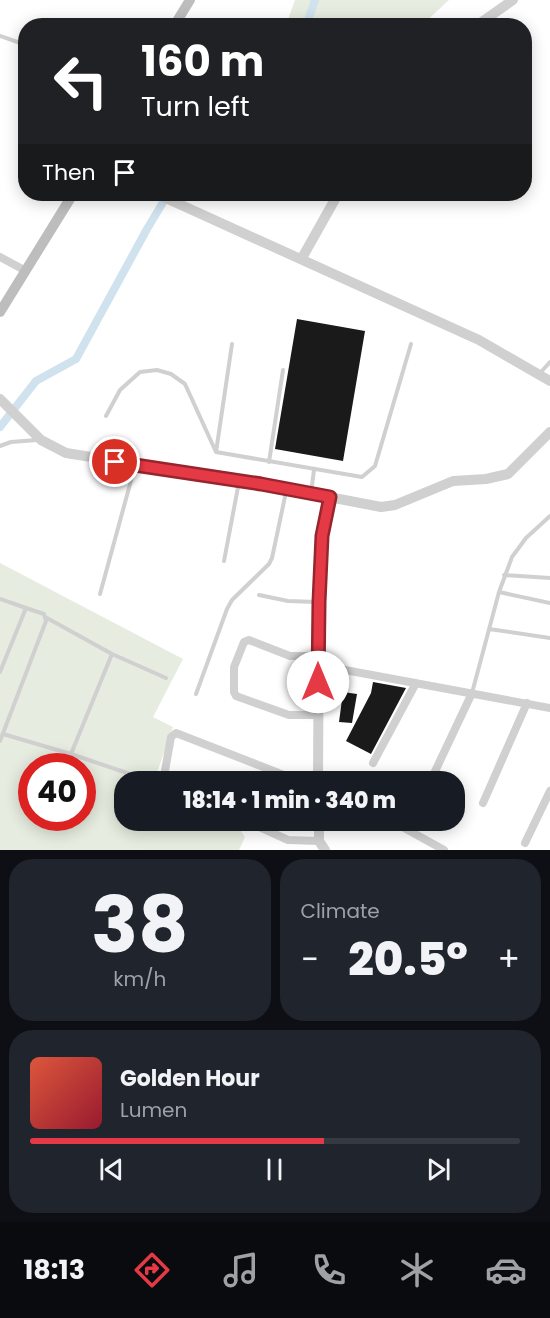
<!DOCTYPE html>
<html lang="en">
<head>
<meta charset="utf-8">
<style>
  :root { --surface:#171b24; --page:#20242c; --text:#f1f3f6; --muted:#9ea1a6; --line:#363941; --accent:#e63946 }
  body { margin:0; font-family:Poppins,sans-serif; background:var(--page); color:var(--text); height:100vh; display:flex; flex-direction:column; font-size:22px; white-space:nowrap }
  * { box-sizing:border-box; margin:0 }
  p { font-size:20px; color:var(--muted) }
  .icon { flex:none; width:33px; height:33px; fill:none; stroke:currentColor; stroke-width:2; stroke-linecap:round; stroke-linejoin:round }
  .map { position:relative; height:850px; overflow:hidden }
  .drawer { display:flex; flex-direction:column; gap:9px; padding:9px; background:#0d0f14; flex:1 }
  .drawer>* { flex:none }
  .hud { position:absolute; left:18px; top:18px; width:514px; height:183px; border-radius:24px; box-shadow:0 3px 15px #0003; background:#202124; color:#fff; overflow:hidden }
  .speed { position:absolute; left:18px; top:753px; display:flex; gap:12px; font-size:30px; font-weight:700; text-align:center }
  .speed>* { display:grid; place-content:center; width:78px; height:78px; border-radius:50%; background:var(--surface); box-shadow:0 3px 15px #0003; line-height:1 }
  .speed .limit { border:9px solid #d22; background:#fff; color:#111 }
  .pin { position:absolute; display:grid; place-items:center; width:51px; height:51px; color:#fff; margin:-26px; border:3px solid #fff; border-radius:50%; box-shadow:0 2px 6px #0007 }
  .me { position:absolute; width:66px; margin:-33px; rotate:0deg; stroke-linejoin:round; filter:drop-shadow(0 0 4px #0008) }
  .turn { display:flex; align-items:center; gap:21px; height:126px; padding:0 24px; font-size:27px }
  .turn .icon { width:78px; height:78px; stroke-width:2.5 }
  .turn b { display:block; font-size:42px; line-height:51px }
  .then { display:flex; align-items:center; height:57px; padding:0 24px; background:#0003; gap:12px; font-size:22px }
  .big { font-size:45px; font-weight:800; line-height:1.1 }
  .drawer .tile { flex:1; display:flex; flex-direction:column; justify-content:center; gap:9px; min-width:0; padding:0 21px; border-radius:24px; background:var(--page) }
  .drawer .dial { align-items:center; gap:0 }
  .dial b { font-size:78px; line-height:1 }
  .song { display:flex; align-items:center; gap:18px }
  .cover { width:72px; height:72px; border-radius:9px; background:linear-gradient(135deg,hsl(10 70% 55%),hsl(350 70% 35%)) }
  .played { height:6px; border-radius:3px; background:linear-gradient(90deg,var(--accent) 60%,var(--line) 60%) }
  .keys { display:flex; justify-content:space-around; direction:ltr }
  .heat { display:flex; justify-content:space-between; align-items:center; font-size:33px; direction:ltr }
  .drawer .tiles { flex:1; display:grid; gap:9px; grid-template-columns:1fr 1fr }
  .tile:last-child { grid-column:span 2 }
  .trip { position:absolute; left:114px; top:771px; width:351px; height:60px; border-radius:24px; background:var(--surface); box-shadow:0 3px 15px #0003; font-weight:800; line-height:60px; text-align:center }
  .tab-bar { display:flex; height:96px; justify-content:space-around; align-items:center; background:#090b0e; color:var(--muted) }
  .tab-bar .icon { width:42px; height:42px }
  .tab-bar .current { color:var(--accent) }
  .tab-bar b { font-size:27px; color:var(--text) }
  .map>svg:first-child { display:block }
  .green { fill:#e6ecdf; fill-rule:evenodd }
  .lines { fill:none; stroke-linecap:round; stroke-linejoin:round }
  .canal { stroke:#cfe2ee; stroke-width:8 }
  .building { fill:#1a1a1a }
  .service { stroke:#d0d0d0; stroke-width:4 }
  .minor { stroke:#d0d0d0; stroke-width:8 }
  .tertiary { stroke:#d0d0d0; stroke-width:10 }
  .secondary { stroke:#bdbdbd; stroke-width:10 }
  .route-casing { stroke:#96252e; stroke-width:15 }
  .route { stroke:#e63946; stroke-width:10 }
</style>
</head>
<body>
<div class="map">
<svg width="550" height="850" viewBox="0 0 550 850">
  <rect width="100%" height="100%" fill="#fff"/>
  <path class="green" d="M 295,0 L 449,0 L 422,25 L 286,25 Z
    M 0,563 L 183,659 L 153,717 L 173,727 L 154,781 L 124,782 L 124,820 L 226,821 L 239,828 L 245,837 L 239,850 L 0,850 ZM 32,766 L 82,766 L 82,818 L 32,818 Z"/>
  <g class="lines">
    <path class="canal" d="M 306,26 L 315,0
      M 0,427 L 36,381 L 76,359 L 147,229 L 168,194"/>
  </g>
  <path class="building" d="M 297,319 L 365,331 L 343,461 L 275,449 Z
    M 373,682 L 406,688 L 371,754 L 346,741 L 371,693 Z
    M 343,692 L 357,694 L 352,723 L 339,722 Z"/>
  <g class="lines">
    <path class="service" d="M 0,36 L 26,45
      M 540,373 L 550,362
      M 106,416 L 120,390 L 140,372 L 157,370 L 171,374 L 185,384 L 216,452 L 362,477 L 375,466 L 411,344
      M 0,446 L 11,442 L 37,440
      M 216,452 L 232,344
      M 269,462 L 283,370
      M 311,493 L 314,470
      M 224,561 L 239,482
      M 504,575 L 550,578
      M 499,592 L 550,603
      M 100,594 L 135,466
      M 259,595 L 288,601 L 317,602
      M 0,599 L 26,608 L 0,672
      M 47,618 L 112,654 L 166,678
      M 489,629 L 550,638
      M 112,654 L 71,754 L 139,777
      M 472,693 L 499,592 L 512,557 L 526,538 L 550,516
      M 196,694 L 227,609 L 232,600 L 269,564 L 272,558 L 286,492
      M 3,734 L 71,754
      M 0,741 L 46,621 L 44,614 L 26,608"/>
    <path class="minor" d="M 0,257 L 26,271
      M 318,656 L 290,656 L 249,640 L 244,642 L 234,667 L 234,692 L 236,696 L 289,715 L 318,715
      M 318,665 L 550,708
      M 373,763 L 416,683
      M 163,782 L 171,737 L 176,733 L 289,777 L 319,777
      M 430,782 L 472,693
      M 483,803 L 527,703
      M 244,820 L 288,840 L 319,841
      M 390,820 L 444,850
      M 525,843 L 550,791"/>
    <path class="tertiary" d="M 476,26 L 513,0
      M 157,194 L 479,340 L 550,381
      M 302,258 L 338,194
      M 0,399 L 41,440 L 66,453 L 261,484 L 381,507 L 395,505 L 453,481 L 486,479 L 508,474 L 550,432
      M 318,782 L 319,602 L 322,535 L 330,497
      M 319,820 L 319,841 L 325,850"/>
    <path class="secondary" d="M 174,26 L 190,0
      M 0,312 L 73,194"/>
  </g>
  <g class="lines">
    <g class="route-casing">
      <path id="route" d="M 115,462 L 261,484 L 330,497 L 322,536 L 319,602 L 318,682"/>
    </g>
    <use href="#route" class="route"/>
  </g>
</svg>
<div class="speed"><div class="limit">40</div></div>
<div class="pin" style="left:115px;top:462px;background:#d93025"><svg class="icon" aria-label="arrive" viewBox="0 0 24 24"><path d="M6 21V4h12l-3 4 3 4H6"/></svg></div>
<svg class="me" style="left:318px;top:682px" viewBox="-20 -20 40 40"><circle r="19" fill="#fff"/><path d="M0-13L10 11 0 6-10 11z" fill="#e63946"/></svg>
<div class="trip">18:14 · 1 min · 340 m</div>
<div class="hud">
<div class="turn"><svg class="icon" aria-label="left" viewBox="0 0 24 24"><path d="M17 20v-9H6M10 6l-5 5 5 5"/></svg><div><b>160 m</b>Turn left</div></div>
<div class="then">Then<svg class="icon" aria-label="arrive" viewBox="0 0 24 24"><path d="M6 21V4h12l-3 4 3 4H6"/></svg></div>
</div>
</div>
<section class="drawer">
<div class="tiles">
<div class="tile dial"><b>38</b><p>km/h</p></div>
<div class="tile"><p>Climate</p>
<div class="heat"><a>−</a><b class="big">20.5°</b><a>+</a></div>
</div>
<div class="tile">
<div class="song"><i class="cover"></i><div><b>Golden Hour</b><p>Lumen</p></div></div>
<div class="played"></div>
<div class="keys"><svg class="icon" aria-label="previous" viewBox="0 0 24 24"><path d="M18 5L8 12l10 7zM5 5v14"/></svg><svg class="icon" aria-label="pause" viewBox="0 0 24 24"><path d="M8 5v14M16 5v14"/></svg><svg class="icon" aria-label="next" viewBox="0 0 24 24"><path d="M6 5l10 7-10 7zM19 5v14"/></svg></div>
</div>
</div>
</section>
<nav class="tab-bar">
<b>18:13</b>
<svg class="icon current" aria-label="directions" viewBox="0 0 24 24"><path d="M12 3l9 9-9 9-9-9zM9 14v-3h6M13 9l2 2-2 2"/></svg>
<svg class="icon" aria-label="music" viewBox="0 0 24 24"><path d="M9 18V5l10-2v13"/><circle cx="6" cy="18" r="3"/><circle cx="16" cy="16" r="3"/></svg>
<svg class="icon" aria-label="phone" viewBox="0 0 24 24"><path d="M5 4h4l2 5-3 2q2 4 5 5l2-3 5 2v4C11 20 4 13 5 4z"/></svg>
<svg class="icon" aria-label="climate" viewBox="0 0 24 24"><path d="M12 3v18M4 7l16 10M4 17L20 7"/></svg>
<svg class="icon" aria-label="car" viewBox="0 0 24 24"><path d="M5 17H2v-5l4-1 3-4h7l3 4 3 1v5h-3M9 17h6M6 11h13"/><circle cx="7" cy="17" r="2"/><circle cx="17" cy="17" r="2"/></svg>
</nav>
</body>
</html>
